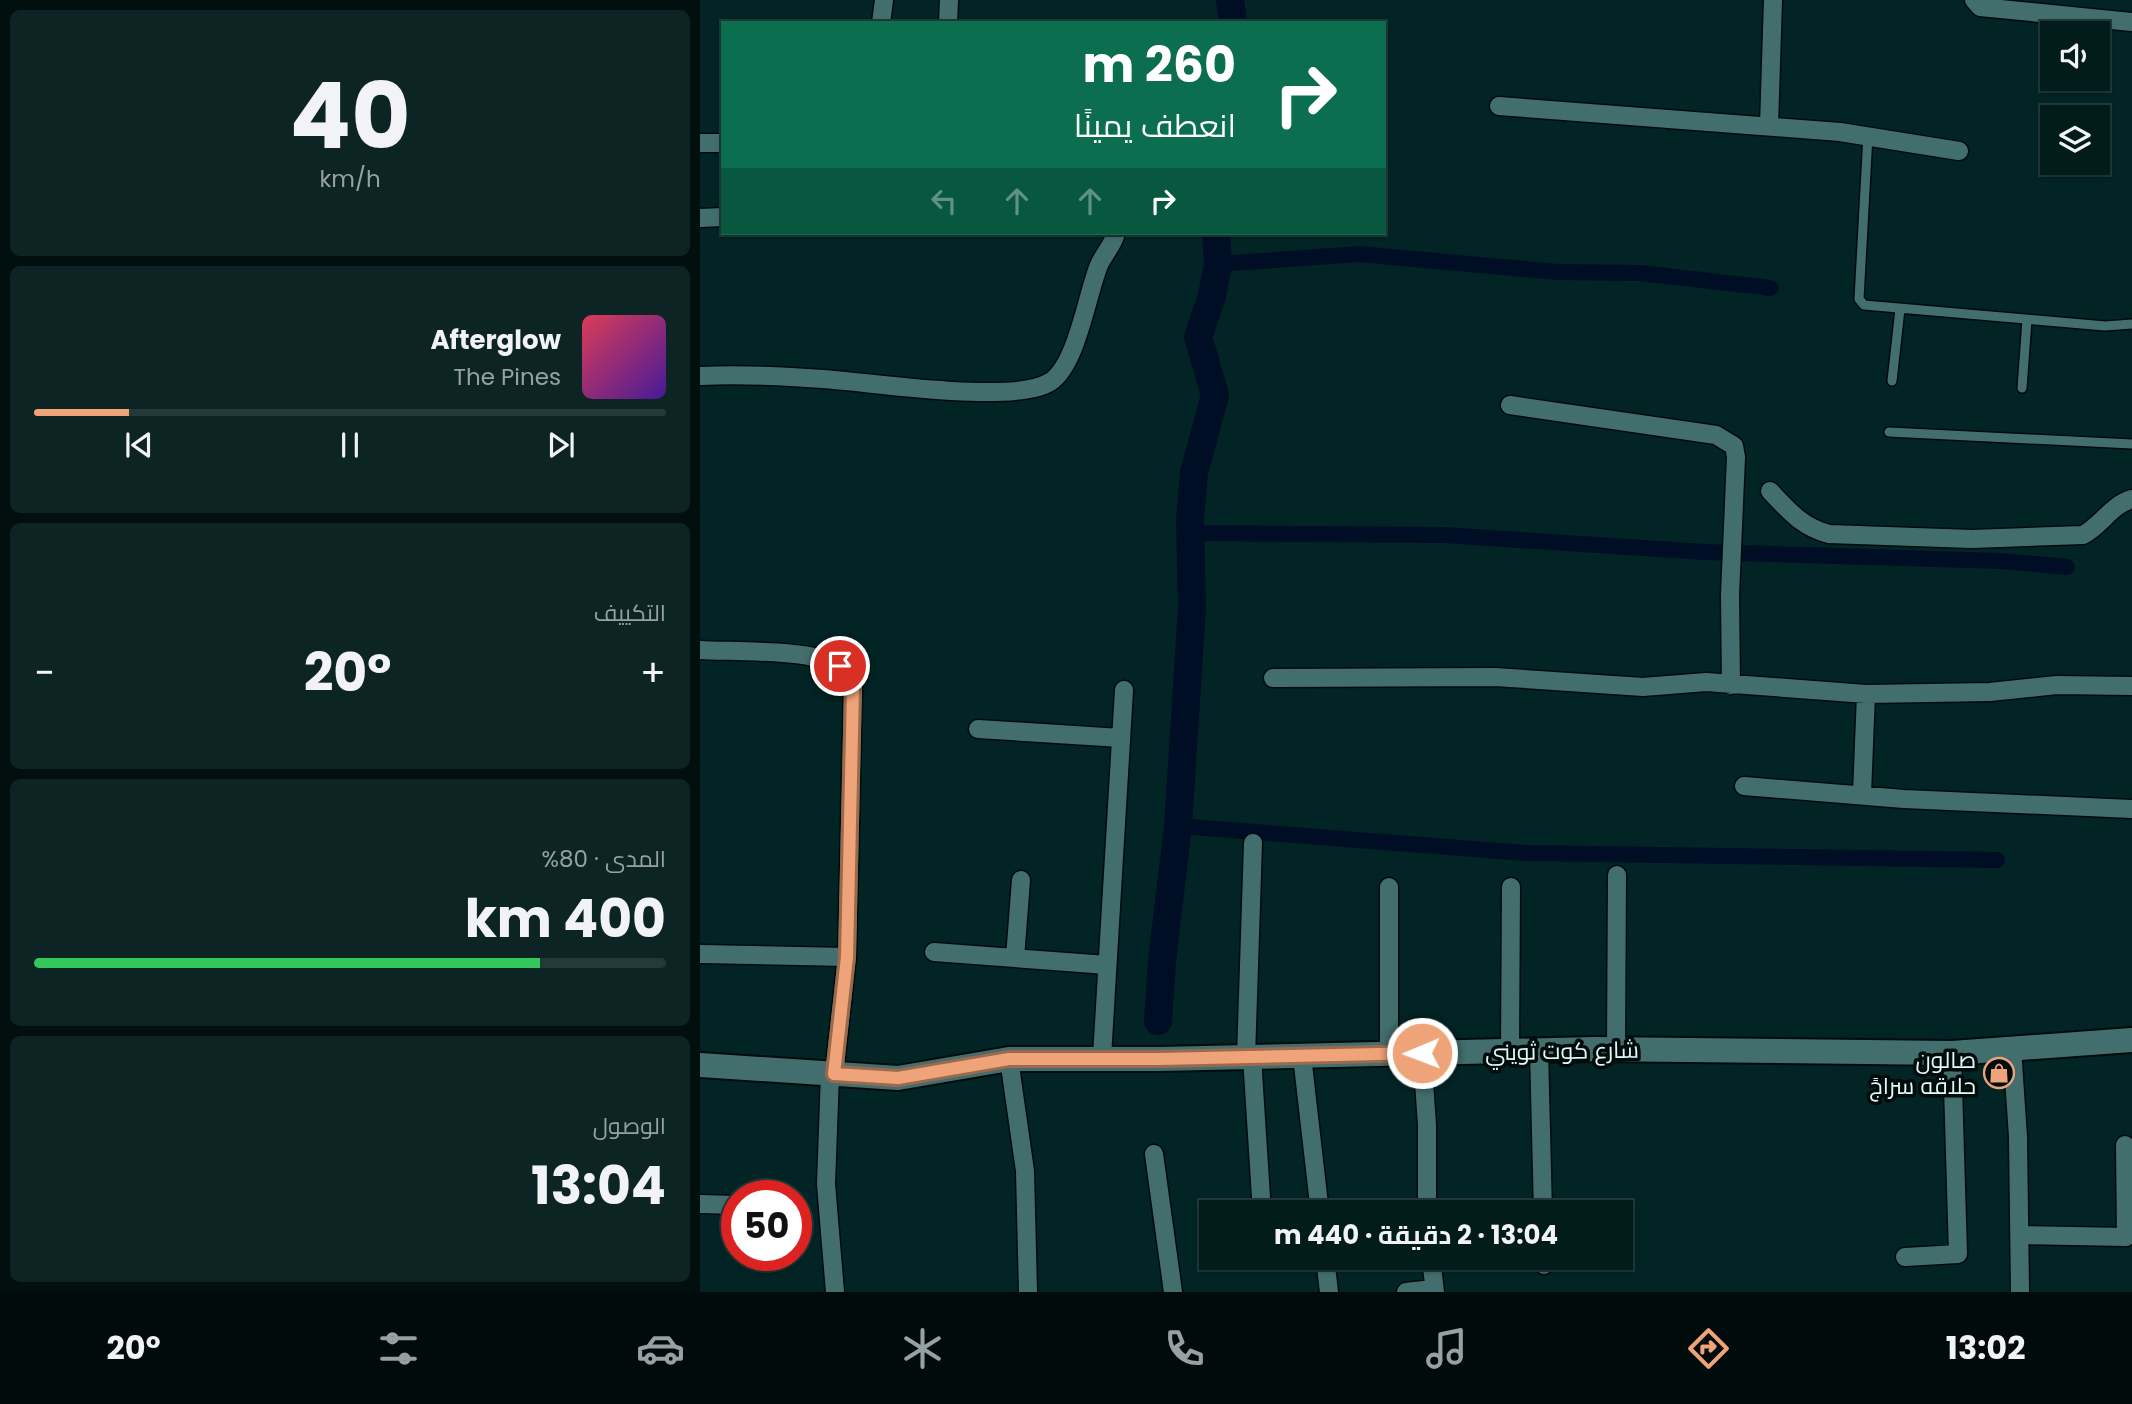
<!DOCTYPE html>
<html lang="ar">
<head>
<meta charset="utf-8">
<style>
  :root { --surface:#021b1b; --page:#0c2424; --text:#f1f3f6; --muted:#96a1a3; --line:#23393a; --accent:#efa378 }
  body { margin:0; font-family:Poppins,Cairo,sans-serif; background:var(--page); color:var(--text); direction:rtl; height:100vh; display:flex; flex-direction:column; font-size:26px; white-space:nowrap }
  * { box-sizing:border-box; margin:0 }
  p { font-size:23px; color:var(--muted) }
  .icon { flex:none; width:38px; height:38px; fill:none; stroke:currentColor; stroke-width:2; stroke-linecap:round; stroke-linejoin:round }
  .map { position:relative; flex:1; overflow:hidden; direction:ltr }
  .panel { display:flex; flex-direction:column; gap:10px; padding:10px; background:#010f0f; width:700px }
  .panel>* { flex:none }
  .banner { position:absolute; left:21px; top:21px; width:665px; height:214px; border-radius:0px; box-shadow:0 2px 5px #0004,0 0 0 2px var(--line); direction:rtl; background:#0b6e4f; color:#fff; overflow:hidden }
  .buttons { position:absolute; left:1340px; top:21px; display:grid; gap:14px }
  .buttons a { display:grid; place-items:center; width:70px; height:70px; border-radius:0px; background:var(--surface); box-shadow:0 2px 5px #0004,0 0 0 2px var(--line); font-size:35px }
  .speed { position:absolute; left:21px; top:1180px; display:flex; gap:14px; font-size:35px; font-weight:700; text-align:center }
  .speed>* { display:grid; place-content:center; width:91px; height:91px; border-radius:50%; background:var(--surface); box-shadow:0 2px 5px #0004,0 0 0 2px var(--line); line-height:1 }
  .speed .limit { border:10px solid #d22; background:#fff; color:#111 }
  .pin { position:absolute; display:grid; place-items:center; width:60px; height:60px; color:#fff; margin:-30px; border:4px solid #fff; border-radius:50%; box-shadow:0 2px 7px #0007 }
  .me { position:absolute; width:77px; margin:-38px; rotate:269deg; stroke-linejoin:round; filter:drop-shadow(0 0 5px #0008) }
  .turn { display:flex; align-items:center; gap:24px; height:147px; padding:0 35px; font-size:32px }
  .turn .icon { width:91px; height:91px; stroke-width:2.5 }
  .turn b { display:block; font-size:49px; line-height:60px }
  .lanes { display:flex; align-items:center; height:66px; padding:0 35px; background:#0003; justify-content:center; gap:35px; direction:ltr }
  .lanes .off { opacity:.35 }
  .big { font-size:52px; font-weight:700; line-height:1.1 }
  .panel .widget { flex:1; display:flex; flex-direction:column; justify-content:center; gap:10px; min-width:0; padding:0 24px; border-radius:10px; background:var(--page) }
  .panel .dial { align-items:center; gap:0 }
  .dial b { font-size:91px; line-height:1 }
  .song { display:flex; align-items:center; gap:21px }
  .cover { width:84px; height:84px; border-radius:10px; background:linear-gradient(135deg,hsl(350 70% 55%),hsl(260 70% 35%)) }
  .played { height:7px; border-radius:4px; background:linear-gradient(90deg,var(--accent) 15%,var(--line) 15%) }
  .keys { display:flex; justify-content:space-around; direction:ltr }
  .heat { display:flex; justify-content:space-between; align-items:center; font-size:38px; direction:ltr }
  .charge { height:10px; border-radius:5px; background:linear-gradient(90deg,#34c759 80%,var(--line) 0) }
  .trip { position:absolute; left:499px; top:1200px; width:434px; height:70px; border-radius:0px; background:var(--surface); box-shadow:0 2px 5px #0004,0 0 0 2px var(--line); font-weight:700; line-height:70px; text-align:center; direction:rtl }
  .tab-bar { display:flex; height:112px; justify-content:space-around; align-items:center; background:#010b0b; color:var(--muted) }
  .tab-bar .icon { width:49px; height:49px }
  .tab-bar .on { color:var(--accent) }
  .tab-bar b { font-size:32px; color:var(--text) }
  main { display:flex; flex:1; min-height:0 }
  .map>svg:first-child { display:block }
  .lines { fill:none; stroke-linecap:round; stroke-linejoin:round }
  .canal { stroke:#000e25; stroke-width:16 }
  .river { stroke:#000e25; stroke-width:28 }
  .lane-casing { stroke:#000c0c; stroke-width:12 }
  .street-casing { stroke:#000c0c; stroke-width:21 }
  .secondary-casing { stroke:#000c0c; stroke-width:28 }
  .lane { stroke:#436e6e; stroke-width:9 }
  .street { stroke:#436e6e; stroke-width:18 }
  .secondary { stroke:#436e6e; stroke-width:24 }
  .route-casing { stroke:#9b6a4e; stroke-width:18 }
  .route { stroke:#efa378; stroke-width:12 }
  .labels { text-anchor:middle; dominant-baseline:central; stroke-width:7; stroke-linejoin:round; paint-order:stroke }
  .street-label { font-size:23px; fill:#e2f9f8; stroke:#000b0b }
  .poi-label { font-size:23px; fill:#e2f9f8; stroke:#000b0b; text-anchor:end }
</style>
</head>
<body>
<main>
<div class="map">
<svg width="1432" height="1292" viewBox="0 0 1432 1292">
  <rect width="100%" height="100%" fill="#022424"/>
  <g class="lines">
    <path class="canal" d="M 518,264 L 659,254 L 858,272 L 940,273 L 1071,288
      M 491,533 L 743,535 L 1005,552 L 1301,561 L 1367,567
      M 478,826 L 825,853 L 1297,860"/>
    <path class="river" d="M 530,0 L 533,23
      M 458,1021 L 462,961 L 478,826 L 492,608 L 490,520 L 494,473 L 515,395 L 498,337 L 512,296 L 518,264 L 516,233"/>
    <g class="lane-casing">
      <path id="lane" d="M 1168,135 L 1159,299 L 1164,305 L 1405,326 L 1432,324
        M 1192,381 L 1200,309
        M 1322,388 L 1327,320
        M 1189,432 L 1432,444"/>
    </g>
    <g class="street-casing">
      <path id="street" d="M 1274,0 L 1280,7 L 1432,22
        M 181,23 L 184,0
        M 248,23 L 249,0
        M 799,106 L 1140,132 L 1259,151
        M 1069,126 L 1073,0
        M 0,143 L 23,143
        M 0,218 L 23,217
        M 0,376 C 41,374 82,376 123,379 C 171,382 313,405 350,382 C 377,365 387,294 399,265 C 404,254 413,245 416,233
        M 810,405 L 1016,435 L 1034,446 L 1036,457 L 1030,595 L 1031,685
        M 1070,491 C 1089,511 1102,527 1129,534 L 1272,539 L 1383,535 C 1402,525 1411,505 1432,499
        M 0,650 C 33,652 111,649 138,665 C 147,671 150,678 153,688 L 147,957 L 134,1074
        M 573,678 L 795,677 L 943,687 L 1006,682 L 1166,694 L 1290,692 L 1357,685 L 1432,686
        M 278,729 L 421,738
        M 1044,786 L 1204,799 L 1432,809
        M 1162,794 L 1166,694
        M 234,952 L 407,965
        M 0,954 L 147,957
        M 315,958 L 321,880
        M 1312,1048 L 1318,1137 L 1320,1292
        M 916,1049 L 917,875
        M 839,1050 L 843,1213
        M 810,1051 L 811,887
        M 722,1053 L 727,1125 L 727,1213
        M 689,1054 L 689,887
        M 602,1056 L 620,1213
        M 402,1057 L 424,690
        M 546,1057 L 553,843
        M 552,1057 L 562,1213
        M 309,1059 L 325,1171 L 328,1292
        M 130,1074 L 126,1184 L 135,1292
        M 454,1154 L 473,1292
        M 0,1204 L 37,1205
        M 96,1207 L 98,1207
        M 1320,1235 L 1426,1237 L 1425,1145
        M 1205,1257 L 1258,1254 L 1252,1053
        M 625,1258 L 629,1292
        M 731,1258 L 735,1292
        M 844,1258 L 844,1265
        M 706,1292 L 733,1289"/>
    </g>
    <g class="secondary-casing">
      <path id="secondary" d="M 0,1065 L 198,1078 L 309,1059 L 459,1059 L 895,1049 L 1252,1053 L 1432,1040"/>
    </g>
    <use href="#lane" class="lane"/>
    <use href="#street" class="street"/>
    <use href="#secondary" class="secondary"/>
  </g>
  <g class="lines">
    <g class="route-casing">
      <path id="route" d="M 140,666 L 149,675 L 153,688 L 147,957 L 134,1074 L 198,1078 L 309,1059 L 459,1059 L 722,1053"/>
    </g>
    <use href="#route" class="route"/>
  </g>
  <defs>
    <g id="shop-ring" transform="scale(1.575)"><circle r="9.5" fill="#000b0b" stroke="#efa378" stroke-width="1.5"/><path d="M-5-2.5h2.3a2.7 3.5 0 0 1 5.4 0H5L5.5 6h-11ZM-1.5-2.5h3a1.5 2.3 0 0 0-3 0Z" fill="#efa378"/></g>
  </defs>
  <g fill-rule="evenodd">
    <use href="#shop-ring" x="1299" y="1073"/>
  </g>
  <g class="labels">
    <g class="street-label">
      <text transform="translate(862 1051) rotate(-1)">شارع كوت ثويني</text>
    </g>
    <g class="poi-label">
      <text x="1276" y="1060">صالون<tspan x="1276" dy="26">حلاقه سراجً</tspan></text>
    </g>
  </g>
</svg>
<div class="buttons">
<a><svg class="icon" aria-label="sound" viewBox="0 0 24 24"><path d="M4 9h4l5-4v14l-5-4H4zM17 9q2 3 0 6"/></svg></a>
<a><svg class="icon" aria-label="layers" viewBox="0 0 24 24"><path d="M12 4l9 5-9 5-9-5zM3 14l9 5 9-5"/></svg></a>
</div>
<div class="speed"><div class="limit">50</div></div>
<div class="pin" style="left:140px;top:666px;background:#d93025"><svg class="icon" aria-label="arrive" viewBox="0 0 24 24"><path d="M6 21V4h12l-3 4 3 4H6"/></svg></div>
<svg class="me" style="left:722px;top:1053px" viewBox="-20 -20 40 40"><circle r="17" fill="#efa378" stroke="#fff" stroke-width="3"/><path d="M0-11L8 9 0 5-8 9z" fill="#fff"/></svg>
<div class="trip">13:04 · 2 دقيقة · 440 m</div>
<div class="banner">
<div class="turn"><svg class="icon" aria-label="right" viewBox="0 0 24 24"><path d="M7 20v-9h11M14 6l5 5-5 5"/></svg><div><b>260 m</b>انعطف يمينًا</div></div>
<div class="lanes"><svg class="icon off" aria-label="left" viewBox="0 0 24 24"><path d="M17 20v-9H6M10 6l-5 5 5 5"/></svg><svg class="icon off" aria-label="ahead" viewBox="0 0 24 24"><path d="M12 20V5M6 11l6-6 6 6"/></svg><svg class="icon off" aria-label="ahead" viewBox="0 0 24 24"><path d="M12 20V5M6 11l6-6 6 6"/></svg><svg class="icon" aria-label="right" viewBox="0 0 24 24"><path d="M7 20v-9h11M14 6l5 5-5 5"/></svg></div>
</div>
</div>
<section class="panel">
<div class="widget dial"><b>40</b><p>km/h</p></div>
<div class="widget">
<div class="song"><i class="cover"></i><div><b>Afterglow</b><p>The Pines</p></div></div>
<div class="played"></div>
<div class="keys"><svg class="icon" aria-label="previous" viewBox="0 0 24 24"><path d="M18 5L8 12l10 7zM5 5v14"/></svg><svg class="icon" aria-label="pause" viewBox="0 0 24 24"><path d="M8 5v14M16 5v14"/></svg><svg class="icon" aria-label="next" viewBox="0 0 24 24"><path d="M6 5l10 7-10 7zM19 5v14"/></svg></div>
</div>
<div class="widget"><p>التكييف</p>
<div class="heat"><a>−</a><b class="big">20°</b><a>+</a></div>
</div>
<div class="widget"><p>المدى · 80%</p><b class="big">400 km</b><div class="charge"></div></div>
<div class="widget"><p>الوصول</p><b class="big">13:04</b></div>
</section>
</main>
<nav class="tab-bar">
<b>13:02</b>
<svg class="icon on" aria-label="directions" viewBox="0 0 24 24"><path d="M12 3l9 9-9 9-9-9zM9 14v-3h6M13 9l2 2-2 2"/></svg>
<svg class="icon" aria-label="music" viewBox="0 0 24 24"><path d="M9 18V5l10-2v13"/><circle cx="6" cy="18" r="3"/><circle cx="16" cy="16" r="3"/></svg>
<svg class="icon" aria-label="phone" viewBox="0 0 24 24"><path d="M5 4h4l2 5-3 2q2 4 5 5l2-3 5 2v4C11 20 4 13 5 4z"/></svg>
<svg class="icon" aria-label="climate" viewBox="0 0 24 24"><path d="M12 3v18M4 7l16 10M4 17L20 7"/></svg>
<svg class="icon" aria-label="car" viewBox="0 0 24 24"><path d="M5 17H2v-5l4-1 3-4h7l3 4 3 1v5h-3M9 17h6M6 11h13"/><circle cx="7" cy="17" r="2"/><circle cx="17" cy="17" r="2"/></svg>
<svg class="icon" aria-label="filters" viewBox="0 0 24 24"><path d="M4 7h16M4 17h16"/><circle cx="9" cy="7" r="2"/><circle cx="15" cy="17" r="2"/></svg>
<b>20°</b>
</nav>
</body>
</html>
